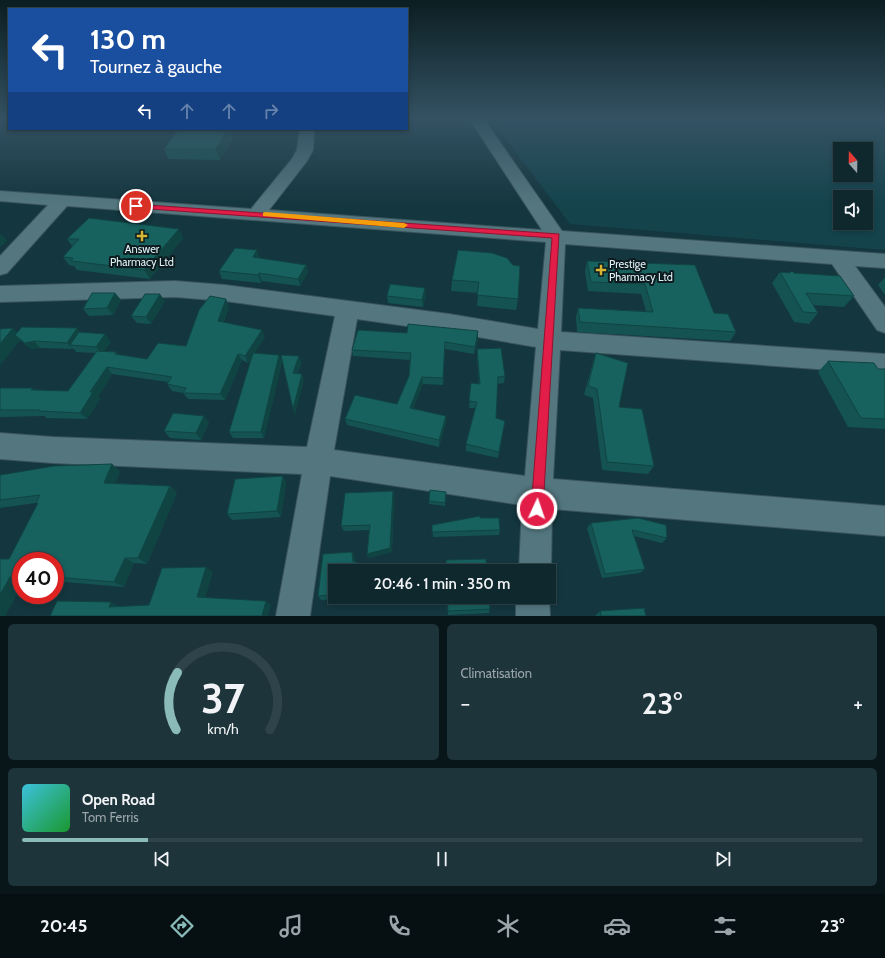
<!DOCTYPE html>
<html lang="fr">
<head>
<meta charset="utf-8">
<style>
  :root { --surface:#0f282e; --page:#1d343a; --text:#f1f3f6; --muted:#9ba6aa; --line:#2f444a; --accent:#8bbbb9 }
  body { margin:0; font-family:Cabin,sans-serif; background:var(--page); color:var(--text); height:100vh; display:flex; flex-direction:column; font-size:15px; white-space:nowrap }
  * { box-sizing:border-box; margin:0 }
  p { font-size:13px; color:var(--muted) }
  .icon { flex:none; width:22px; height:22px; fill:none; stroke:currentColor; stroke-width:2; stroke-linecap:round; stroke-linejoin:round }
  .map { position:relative; height:616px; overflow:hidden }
  .panel { display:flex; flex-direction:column; gap:8px; padding:8px; background:#081619; flex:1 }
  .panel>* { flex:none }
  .banner { position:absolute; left:8px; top:8px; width:400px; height:122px; border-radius:0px; box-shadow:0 2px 6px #0003,0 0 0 1px var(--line); background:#1a4fa0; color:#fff; overflow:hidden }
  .needle { width:26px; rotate:340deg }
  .controls { position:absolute; left:833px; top:142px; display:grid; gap:8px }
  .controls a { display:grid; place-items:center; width:40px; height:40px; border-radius:0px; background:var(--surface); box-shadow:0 2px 6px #0003,0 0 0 1px var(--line); font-size:20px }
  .speed { position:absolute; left:12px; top:552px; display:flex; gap:8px; font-size:20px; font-weight:700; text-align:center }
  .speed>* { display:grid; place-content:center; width:52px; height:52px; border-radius:50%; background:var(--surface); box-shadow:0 2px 6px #0003,0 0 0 1px var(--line); line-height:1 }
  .speed .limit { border:6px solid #d22; background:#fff; color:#111 }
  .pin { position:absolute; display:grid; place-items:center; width:34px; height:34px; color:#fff; margin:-17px; border:2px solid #fff; border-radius:50%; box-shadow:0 1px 4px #0007 }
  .me { position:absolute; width:44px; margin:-22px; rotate:3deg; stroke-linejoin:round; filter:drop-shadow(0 0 3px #0008) }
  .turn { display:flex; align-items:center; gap:14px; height:84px; padding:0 16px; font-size:18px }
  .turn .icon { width:52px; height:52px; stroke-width:2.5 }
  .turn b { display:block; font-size:28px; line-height:34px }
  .lanes { display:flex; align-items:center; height:38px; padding:0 16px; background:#0003; justify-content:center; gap:20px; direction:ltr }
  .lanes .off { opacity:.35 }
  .big { font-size:30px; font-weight:600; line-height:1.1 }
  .panel .widget { flex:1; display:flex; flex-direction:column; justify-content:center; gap:6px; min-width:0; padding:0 14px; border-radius:6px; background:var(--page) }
  .panel .dial { align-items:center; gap:0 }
  .dial svg { height:104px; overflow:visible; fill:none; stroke:var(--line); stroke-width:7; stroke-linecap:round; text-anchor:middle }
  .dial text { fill:var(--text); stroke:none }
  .song { display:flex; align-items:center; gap:12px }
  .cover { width:48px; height:48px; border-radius:6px; background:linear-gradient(135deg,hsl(190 70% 55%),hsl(130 70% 35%)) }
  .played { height:4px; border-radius:2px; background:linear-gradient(90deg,var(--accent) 15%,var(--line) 15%) }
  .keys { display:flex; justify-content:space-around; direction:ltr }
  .heat { display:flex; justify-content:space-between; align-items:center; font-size:22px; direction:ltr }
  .panel .tiles { flex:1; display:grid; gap:8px; grid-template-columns:1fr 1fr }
  .widget:last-child { grid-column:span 2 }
  .trip { position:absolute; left:328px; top:564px; width:228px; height:40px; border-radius:0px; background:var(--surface); box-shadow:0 2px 6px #0003,0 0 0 1px var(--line); font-weight:600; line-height:40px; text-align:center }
  .dock { display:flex; height:64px; justify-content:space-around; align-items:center; background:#061012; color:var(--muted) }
  .dock .icon { width:28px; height:28px }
  .dock .selected { color:var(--accent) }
  .dock b { font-size:18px; color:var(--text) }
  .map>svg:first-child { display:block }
  .built { fill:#14434c; fill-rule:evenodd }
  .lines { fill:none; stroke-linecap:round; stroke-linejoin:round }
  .minor-casing { stroke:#3a545c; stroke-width:2 }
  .minor { fill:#54777f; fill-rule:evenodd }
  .wall { fill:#145351 }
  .shaded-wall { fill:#104442 }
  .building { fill:#17615e; stroke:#104442 }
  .route { fill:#e11d48; stroke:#92132f }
  .slow { fill:#f59e0b }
  .poi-dot { fill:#d6b534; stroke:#0d1b1f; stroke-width:1.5 }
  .labels { text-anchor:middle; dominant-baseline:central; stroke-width:4; stroke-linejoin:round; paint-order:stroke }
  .poi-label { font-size:11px; fill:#dff2f7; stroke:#0d1b1f }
</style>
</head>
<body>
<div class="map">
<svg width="885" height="616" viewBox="0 0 885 616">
  <rect width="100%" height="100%" fill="#14363e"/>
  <path class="built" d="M 490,118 L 885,118 L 885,250 L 570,224 ZM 840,149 L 866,149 L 866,175 L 840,175 ZM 840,197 L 866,197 L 866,223 L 840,223 Z"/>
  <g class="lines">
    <g class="minor-casing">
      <path id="minor" d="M 469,118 L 483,118 L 562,231 L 885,254 L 885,268 L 855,266 L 885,307 L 885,333 L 877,330 L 832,264 L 565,244 L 561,332 L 885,354 L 885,374 L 560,350 L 553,479 L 885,506 L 885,536 L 552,509 L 551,571 L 549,577 L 549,571 L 519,571 L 522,505 L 330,476 L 310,616 L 276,616 L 302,474 L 53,463 L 0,459 L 0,433 L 53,437 L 307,447 L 335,316 L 225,301 L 175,297 L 0,302 L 0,286 L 175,281 L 225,285 L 449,314 L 538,329 L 546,242 L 67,206 L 7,273 L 0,275 L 0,256 L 48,205 L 0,201 L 0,191 L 251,209 L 292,159 L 297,150 L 300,129 L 314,129 L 313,150 L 307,161 L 269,210 L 542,230 ZM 357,319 L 449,332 L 536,347 L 525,476 L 334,450 Z
        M 549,595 L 550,616 L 516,616 L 516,597 L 549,597 Z"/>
    </g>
    <use href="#minor" class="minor"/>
  </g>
  <path class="wall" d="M 233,137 L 220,160 L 168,159 L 164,149 Z
    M 179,229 L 183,238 L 150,279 L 77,270 L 74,266 L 69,265 L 63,257 L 72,246 L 67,239 Z
    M 259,258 L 306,265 L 308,272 L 300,286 L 262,281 L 261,283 L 222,279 L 219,271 L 260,258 Z
    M 507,258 L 518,299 L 516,310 L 477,306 L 478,293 L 451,291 L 452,280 Z
    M 587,261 L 714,313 L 736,332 L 730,341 L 577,332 L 576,317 L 578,308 L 646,311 L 641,294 L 588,291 L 585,271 Z
    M 780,272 L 794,273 L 854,296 L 844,307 L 813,305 L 818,313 L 809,324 L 794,322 L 772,283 Z
    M 885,277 L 885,295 L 878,285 Z
    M 115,293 L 121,300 L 113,315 L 89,316 L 83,309 Z
    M 426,295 L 423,307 L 388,303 L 387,296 Z
    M 165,301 L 151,324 L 137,323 L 131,316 Z
    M 229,306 L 224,322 L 265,337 L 254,353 L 279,355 L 282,362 L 264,438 L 233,438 L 229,432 L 252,357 L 248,363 L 242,360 L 225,400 L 188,399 L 183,393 L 172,391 L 167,384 L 168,382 L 112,374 L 98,397 L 100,399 L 87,419 L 46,418 L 45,416 L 0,417 L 0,388 L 68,391 L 95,353 L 76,352 L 74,349 L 40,348 L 31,349 L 20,340 L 0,365 L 17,333 L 81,333 L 111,342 L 104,351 L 116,352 L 119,355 L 147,359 L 186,346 Z
    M 478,331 L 478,338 L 474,354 L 445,349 L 443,385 L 423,384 L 413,408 L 446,416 L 446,423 L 439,447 L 347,425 L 345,419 L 397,404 L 409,376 L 410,360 L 353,356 L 352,350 L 407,333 Z
    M 477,349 L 505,376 L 504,383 L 497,384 L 496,418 L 505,421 L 498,458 L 466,451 L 466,444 L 475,408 L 469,408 L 471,383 L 479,384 L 477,356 Z
    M 596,353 L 619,407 L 654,466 L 648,474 L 602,470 L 593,398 L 584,395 L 593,362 Z
    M 828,361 L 878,369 L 885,369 L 885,429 L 848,427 L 818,372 Z
    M 209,422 L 201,440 L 170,438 L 164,431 Z
    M 112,464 L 120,472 L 115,483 L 170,486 L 177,493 L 147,564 L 134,563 L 124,587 L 65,582 L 55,582 L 55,561 L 21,561 L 21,586 L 5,616 L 0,616 L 9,559 L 38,504 L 36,503 L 0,508 L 0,475 Z
    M 286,482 L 281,517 L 232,520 L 227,514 Z
    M 393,491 L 394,496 L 392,552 L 368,558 L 367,554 L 369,530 L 344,531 L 341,526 Z
    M 446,492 L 445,506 L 429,504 L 429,501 Z
    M 638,518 L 667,538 L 662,543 L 634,536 L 645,569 L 640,573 L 602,578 L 587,528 L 591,523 Z
    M 432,525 L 500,530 L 499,535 L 433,537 Z
    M 352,552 L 354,557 L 355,562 L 357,562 L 359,567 L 359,571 L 335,571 L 335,597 L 357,597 L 357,598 L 321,600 L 318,596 L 323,554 Z
    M 447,597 L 490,609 L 489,613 L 448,615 Z
    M 600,611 L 646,616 L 595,616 Z"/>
  <path class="shaded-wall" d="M 228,129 L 231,129 L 233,137 L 220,160 L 216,149 Z
    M 179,229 L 183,238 L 150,279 L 144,270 Z
    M 1,234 L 7,241 L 0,247 L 0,235 Z
    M 257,250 L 260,258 L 255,265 L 253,257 Z
    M 306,265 L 308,272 L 300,286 L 298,279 Z
    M 259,273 L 262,281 L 261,283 L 258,275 Z
    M 425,288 L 426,295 L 423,307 L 422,300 Z
    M 115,293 L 121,300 L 113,315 L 107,308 Z
    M 160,294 L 165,301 L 151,324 L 146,317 Z
    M 226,299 L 229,306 L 222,327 L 218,321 Z
    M 13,328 L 22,337 L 15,335 L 20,340 L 0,365 L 0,344 Z
    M 77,328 L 83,335 L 70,345 L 73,349 L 67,343 Z
    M 262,330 L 265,337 L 248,363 L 245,356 Z
    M 478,331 L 478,338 L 474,354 L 475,347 Z
    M 105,334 L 111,342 L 102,354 L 96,347 Z
    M 34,341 L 40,348 L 31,349 L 25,343 Z
    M 445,342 L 445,349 L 443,385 L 443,378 Z
    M 238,354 L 242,360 L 225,400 L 220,394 Z
    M 279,355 L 282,362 L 264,438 L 261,432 Z
    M 299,356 L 302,363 L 296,380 L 293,373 Z
    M 107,367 L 112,374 L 98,397 L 100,399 L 87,419 L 80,413 L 90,392 Z
    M 302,374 L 304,380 L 295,415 L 293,409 Z
    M 422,377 L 423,384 L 411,414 L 410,408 Z
    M 204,416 L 209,422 L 201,440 L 196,433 Z
    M 446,416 L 446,423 L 439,447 L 439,440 Z
    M 112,464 L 120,472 L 113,490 L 104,483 Z
    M 283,476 L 286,482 L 281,517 L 277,511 Z
    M 170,486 L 177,493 L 147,564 L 138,558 Z
    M 393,491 L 394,496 L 392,552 L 368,558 L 367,554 Z
    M 352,552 L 354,557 L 355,567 L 353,562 Z
    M 125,558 L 134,563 L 124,587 L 114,582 Z
    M 357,562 L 359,567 L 359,571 L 356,571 Z
    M 206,567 L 213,572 L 204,602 L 197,597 Z
    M 10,577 L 21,581 L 21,586 L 5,616 L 0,616 L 0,595 Z
    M 266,601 L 271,605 L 268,616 L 262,616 Z
    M 111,602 L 120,607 L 109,607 Z"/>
  <path class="building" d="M 179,129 L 228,129 L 216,149 L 164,149 Z
    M 89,218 L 179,229 L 144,270 L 71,261 L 73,258 L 63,257 L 79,239 L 67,239 Z
    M 235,248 L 257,250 L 253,257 L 306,265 L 298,279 L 259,273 L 258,275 L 219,271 Z
    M 458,250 L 492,253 L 507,258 L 513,265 L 520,266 L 518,299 L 477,295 L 479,282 L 452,280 Z
    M 587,261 L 695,265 L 714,313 L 728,314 L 736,332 L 580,322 L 578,308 L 653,312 L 645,284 L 591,282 Z
    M 792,271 L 794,273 L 840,276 L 854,296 L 806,293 L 818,313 L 803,312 L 780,272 L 789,273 Z
    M 390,284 L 425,288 L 422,300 L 387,296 Z
    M 92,293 L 115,293 L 107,308 L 83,309 Z
    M 145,294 L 160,294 L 146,317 L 131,316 Z
    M 210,296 L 226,299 L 218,321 L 262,330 L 245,356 L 238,354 L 220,394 L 183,393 L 186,388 L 167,384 L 172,377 L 107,367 L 90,392 L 93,392 L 80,413 L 39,411 L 40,410 L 0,410 L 0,388 L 33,388 L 31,390 L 68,391 L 97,351 L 116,352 L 115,354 L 147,359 L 158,343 L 186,346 L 199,310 Z
    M 408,324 L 478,331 L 475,347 L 445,342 L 443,378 L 422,377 L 410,408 L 446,416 L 439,440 L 345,419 L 355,395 L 397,404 L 409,376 L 411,353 L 352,350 L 358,330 L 407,333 Z
    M 22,327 L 77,328 L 67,343 L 34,341 L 25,343 L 15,335 Z
    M 13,328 L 0,344 L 0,329 Z
    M 79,332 L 105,334 L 96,347 L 70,345 Z
    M 501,348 L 505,376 L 498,377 L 496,418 L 505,421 L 499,452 L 466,444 L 477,402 L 469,401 L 471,383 L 480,384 L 477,349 Z
    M 253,353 L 279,355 L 261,432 L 229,432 Z
    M 596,353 L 628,363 L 619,407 L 642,409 L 654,466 L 607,462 L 597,389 L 588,386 Z
    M 281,355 L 299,356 L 293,373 L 302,374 L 293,409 Z
    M 828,361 L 874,363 L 878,369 L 885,369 L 885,419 L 861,418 Z
    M 173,413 L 204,416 L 196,433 L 164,431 Z
    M 112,464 L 104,483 L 170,486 L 138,558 L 125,558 L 114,582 L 55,577 L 55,561 L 21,561 L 21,577 L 10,577 L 0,595 L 0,559 L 9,559 L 38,503 L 36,503 L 40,495 L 0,500 L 0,475 L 54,466 Z
    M 283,476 L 277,511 L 227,514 L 235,479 Z
    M 430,490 L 446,492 L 445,503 L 429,501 Z
    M 393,491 L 390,548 L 367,554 L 370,525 L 341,526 L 345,493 Z
    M 480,516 L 480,518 L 499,518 L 500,530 L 432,532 L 432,525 Z
    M 638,518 L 666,525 L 667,538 L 632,530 L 645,569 L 605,574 L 591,523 Z
    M 352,552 L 353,562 L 357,562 L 356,571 L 335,571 L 335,595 L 318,596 L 323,554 Z
    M 486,559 L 487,571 L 447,571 L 446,560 Z
    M 206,567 L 197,597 L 266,601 L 262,616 L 50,616 L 57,601 L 111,602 L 109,607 L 149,605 L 162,568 Z
    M 447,597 L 489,597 L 490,609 L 448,611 Z
    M 644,608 L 646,616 L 601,616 L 600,611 Z"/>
  <linearGradient id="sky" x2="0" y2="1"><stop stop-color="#0b1e22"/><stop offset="0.58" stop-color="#345263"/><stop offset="1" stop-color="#345263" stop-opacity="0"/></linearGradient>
  <rect width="885" height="205" fill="url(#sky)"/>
  <path class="route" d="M 134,204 L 559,234 L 543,509 L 542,513 L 537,515 L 533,513 L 531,509 L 552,238 L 136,208 L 134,207 Z"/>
  <path class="slow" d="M 265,212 L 404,223 L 408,225 L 404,228 L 263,216 L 263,213 Z"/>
  <g class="poi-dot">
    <path d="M140 230h4v4h4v4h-4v4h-4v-4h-4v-4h4z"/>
    <path d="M599 264h4v4h4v4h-4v4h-4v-4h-4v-4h4z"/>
  </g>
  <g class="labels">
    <g class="poi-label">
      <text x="142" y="249">Answer<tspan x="142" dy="13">Pharmacy Ltd</tspan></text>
      <text x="609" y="264" text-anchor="start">Prestige<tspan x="609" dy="13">Pharmacy Ltd</tspan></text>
    </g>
  </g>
</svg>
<div class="controls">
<a><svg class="needle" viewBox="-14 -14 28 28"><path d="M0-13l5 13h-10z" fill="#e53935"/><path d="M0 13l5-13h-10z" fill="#9ba6aa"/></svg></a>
<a><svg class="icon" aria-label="sound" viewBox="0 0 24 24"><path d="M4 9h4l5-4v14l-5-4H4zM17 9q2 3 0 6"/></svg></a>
</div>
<div class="speed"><div class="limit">40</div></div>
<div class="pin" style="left:136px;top:206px;background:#d93025"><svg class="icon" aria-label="arrive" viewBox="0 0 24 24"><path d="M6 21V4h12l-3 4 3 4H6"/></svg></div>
<svg class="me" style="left:537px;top:509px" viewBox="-20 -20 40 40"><circle r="17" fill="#e11d48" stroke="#fff" stroke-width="3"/><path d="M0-11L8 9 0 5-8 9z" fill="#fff"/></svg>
<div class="trip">20:46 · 1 min · 350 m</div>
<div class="banner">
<div class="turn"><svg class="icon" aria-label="left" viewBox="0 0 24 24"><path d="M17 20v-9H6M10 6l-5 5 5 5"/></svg><div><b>130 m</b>Tournez à gauche</div></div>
<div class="lanes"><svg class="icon" aria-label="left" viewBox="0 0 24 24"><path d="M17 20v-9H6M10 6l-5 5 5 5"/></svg><svg class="icon off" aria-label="ahead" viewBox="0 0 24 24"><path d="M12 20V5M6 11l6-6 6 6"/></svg><svg class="icon off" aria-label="ahead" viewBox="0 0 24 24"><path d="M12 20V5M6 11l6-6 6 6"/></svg><svg class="icon off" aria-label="right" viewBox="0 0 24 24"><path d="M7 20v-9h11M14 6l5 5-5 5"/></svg></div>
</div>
</div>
<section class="panel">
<div class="tiles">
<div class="widget dial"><svg viewBox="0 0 100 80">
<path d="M14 69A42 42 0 1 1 86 69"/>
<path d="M14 69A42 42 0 0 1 15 25" stroke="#8bbbb9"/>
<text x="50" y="56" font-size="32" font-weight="700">37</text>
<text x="50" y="72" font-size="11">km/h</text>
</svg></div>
<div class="widget"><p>Climatisation</p>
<div class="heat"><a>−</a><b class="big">23°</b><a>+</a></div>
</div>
<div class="widget">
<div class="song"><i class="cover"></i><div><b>Open Road</b><p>Tom Ferris</p></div></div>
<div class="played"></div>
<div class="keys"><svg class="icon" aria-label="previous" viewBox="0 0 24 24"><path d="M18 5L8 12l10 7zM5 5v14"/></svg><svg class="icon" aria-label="pause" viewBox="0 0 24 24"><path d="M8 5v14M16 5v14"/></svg><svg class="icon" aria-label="next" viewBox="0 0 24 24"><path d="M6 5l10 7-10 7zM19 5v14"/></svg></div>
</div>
</div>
</section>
<nav class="dock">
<b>20:45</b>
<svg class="icon selected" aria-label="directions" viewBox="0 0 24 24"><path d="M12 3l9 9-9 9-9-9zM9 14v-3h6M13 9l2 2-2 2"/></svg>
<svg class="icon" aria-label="music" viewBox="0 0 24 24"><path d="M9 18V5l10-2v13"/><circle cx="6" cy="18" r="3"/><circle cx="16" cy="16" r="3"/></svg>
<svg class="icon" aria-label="phone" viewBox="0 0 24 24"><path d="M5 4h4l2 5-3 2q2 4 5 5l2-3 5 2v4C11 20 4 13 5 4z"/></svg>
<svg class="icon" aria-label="climate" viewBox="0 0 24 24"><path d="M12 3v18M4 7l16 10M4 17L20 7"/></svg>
<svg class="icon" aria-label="car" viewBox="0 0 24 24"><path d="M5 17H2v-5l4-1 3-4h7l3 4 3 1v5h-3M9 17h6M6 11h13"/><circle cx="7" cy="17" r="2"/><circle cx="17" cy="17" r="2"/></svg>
<svg class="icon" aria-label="filters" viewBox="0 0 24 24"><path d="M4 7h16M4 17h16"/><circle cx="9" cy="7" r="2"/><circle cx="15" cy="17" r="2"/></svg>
<b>23°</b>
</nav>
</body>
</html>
